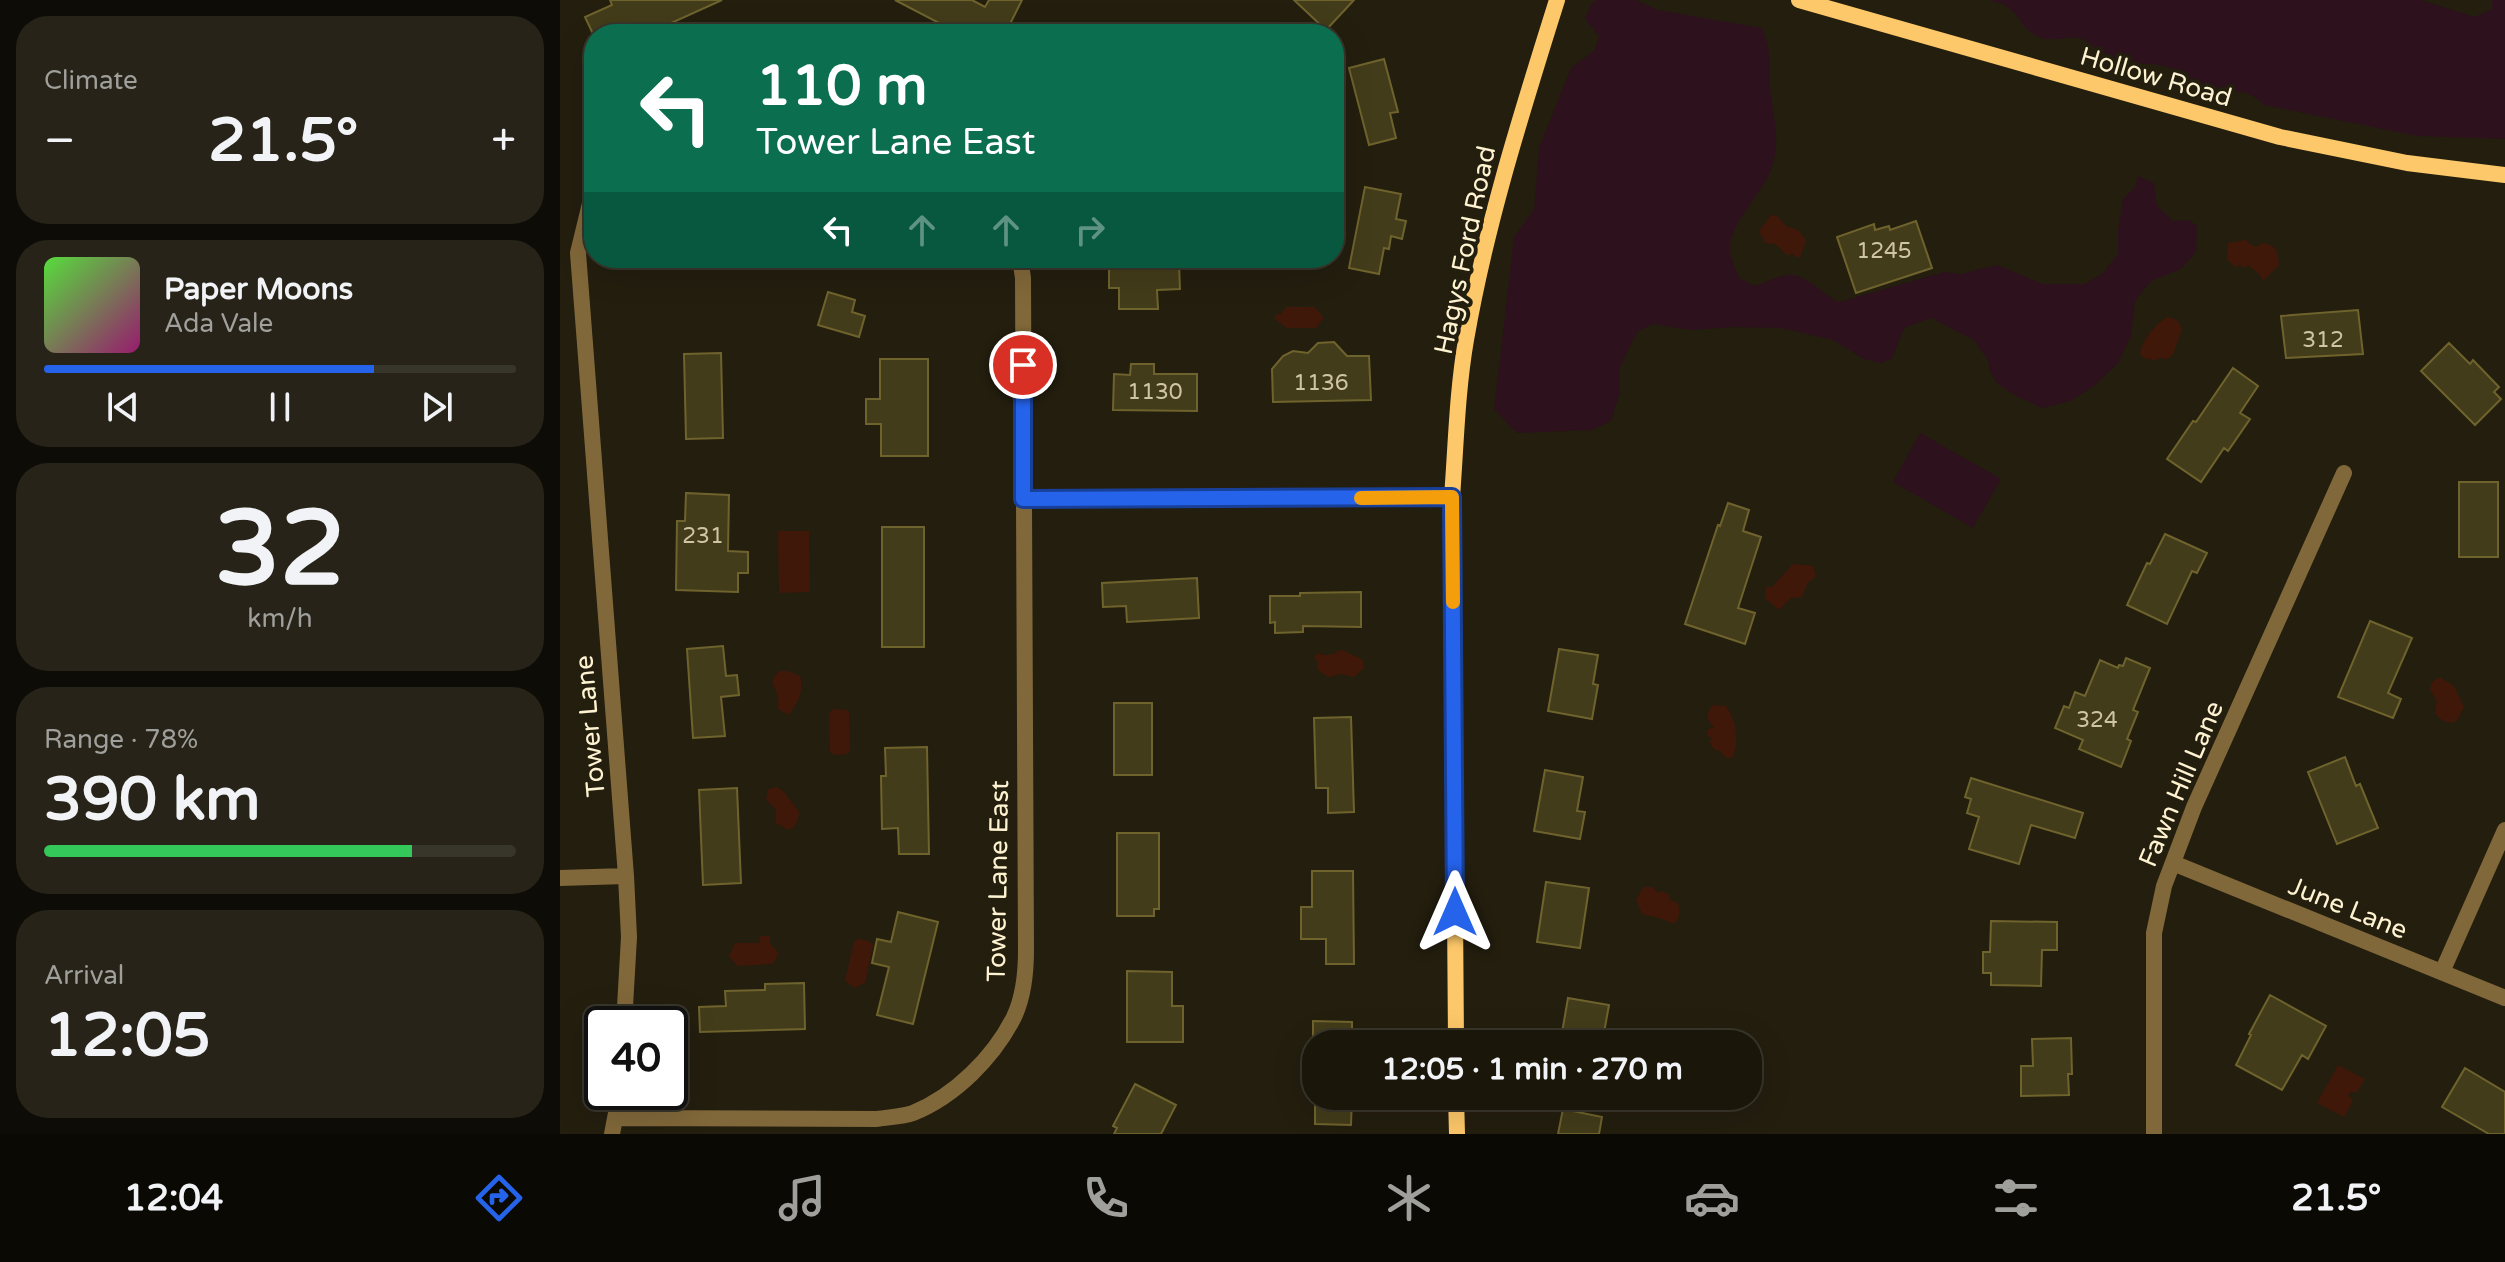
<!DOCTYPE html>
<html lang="en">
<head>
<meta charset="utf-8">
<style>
  :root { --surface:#1a160a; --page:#272318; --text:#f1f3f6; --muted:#9f9f9c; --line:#38352b; --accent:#2563eb }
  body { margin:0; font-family:"Varela Round",sans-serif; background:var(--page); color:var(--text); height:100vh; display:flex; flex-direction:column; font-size:30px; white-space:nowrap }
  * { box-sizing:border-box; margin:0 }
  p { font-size:26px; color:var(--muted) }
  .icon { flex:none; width:44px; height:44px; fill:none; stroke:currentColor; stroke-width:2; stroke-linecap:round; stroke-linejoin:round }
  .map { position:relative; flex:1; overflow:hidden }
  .details { display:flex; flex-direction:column; gap:16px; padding:16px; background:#0e0c06; width:560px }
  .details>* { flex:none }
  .guide { position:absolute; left:24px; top:24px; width:760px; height:244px; border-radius:32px; box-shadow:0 8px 32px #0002,0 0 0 2px var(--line); background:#0b6e4f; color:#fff; overflow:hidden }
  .speed { position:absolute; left:24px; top:1006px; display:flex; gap:16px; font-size:40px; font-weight:700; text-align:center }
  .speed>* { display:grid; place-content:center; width:104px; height:104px; border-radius:50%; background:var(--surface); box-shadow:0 8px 32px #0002,0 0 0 2px var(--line); line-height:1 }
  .speed .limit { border:4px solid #111; border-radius:12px; background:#fff; color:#111 }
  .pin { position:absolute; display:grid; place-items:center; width:68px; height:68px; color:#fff; margin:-34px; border:4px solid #fff; border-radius:50%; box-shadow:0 2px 8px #0007 }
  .me { position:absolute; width:88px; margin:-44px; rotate:0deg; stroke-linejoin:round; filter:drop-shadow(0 0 6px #0008) }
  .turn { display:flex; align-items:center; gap:28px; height:168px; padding:0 40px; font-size:36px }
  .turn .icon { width:104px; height:104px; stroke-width:2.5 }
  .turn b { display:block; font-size:56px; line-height:68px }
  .lanes { display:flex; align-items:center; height:76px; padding:0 40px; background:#0003; justify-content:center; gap:40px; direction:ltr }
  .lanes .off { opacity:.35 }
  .big { font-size:60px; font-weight:700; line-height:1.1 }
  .details .tile { flex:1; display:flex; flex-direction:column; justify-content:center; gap:12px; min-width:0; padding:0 28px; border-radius:32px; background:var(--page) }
  .details .dial { align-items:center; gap:0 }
  .dial b { font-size:104px; line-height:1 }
  .song { display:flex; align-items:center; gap:24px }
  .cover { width:96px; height:96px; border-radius:12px; background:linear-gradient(135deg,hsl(110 70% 55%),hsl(320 70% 35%)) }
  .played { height:8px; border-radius:4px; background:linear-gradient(90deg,var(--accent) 70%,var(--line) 70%) }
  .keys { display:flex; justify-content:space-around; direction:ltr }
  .heat { display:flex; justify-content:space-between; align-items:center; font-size:44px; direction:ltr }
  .charge { height:12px; border-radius:6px; background:linear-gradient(90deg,#34c759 78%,var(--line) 0) }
  .trip { position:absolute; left:742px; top:1030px; width:460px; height:80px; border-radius:32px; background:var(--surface); box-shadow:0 8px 32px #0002,0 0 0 2px var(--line); font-weight:700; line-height:80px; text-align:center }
  .menu { display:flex; height:128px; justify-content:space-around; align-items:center; background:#0a0904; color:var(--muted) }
  .menu .icon { width:56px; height:56px }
  .menu .selected { color:var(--accent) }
  .menu b { font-size:36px; color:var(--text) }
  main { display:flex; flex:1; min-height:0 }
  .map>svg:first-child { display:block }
  .green { fill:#2d111d }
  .water { fill:#40180a }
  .building { fill:#433c1a; stroke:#6f632d; stroke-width:2 }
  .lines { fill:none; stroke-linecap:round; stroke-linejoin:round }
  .street { stroke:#81683a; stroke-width:16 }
  .secondary { stroke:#fdc869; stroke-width:16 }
  .route-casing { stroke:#184099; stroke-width:20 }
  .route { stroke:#2563eb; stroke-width:14 }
  .slow { stroke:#f59e0b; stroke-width:14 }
  .labels { text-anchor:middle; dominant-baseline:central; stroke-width:8; stroke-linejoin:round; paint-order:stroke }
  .number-label { font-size:22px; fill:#cfc4a3 }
  .street-label { font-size:26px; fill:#fef2d1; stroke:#231e0e }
</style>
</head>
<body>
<main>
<section class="details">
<div class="tile"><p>Climate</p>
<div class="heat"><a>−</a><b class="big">21.5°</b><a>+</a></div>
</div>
<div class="tile">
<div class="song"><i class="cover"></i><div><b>Paper Moons</b><p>Ada Vale</p></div></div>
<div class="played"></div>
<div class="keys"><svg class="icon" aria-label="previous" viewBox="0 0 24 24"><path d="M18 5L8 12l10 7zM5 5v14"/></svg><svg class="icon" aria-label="pause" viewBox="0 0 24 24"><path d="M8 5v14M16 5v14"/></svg><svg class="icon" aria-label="next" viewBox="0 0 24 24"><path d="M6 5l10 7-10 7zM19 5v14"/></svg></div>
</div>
<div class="tile dial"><b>32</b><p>km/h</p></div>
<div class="tile"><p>Range · 78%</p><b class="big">390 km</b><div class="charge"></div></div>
<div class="tile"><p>Arrival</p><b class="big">12:05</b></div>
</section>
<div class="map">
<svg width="1945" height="1134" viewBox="0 0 1945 1134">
  <rect width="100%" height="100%" fill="#231e0e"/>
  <path class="green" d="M 1037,0 L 1075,0 L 1098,10 L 1202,28 C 1213,55 1208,62 1210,88 C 1213,115 1221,141 1212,167 C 1203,194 1170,222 1170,249 C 1170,258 1176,270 1179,278 L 1195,286 C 1205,283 1217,276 1227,275 C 1246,273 1262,295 1279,302 L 1384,272 L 1400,274 L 1437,265 L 1483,284 L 1525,284 L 1543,273 L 1558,254 L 1558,230 L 1563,199 L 1575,187 L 1578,176 L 1594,183 L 1597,206 L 1613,221 L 1629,220 L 1637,226 L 1636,252 L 1621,269 L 1591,281 L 1575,301 L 1571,336 L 1558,363 L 1534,386 L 1510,401 L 1483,408 L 1456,396 L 1438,384 L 1431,374 L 1428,360 L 1414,340 L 1371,318 L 1344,328 L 1332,359 L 1321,363 L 1304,359 L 1273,340 L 1221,328 L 1175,327 L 1131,330 L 1093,324 L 1077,332 L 1060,367 L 1060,392 L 1051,421 L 1032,430 L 957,433 L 934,409 L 954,237 L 974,209 L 979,148 L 1011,68 L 1035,50 L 1039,36 L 1025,19 L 1032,3 Z
    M 1429,0 L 1861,0 L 1915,17 L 1932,9 L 1932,0 L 1945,0 L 1945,139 L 1857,136 L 1704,105 C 1673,75 1667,107 1643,94 C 1630,87 1623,74 1609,68 C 1589,60 1568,68 1549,58 C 1538,53 1531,41 1519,38 C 1505,36 1491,43 1476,36 C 1463,29 1458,13 1446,6 C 1442,3 1434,2 1429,0 Z
    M 1360,433 L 1441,479 L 1413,528 L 1333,482 Z"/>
  <path class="water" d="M 1211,215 L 1217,216 L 1227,227 C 1238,228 1240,231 1246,241 L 1240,257 L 1235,257 L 1233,254 L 1227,255 L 1215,244 L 1205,243 L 1199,231 Z
    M 1686,240 L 1691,245 L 1697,247 L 1702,243 C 1717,245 1717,250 1719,265 L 1703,281 L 1700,275 L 1688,265 L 1685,268 L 1680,265 L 1675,267 L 1667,259 L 1668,243 Z
    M 726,307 L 754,307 L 762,315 L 763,319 L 756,328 L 727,328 L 715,319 L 715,314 L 720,315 Z
    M 1608,317 L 1617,320 L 1622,328 L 1613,355 L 1607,359 L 1600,358 L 1594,361 L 1589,358 L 1585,359 L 1580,354 C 1582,340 1596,323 1608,317 Z
    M 218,531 L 249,531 L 250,592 L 219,593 Z
    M 1233,564 L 1253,566 L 1256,577 L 1248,582 L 1242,597 L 1231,598 L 1219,610 L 1205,598 L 1206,587 L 1212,587 Z
    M 783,650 L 803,660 L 804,668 L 794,677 L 781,674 L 768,677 L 758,670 L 757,661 L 754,658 L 758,652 L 762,655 L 775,654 L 777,651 Z
    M 219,671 L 228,671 L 240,676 C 244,693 238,701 229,715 L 218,709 C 218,705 219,701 218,697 C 215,684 207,683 219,671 Z
    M 1879,677 L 1894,686 L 1904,707 L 1897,720 L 1892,723 C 1879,720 1872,716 1877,702 L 1870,689 L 1872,682 Z
    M 1153,705 L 1166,706 C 1176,720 1180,742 1172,758 L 1166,758 L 1160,751 L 1154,749 L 1149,742 L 1153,738 L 1147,736 L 1148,729 L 1154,728 L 1147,718 L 1149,710 Z
    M 273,709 L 287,710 L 289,713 L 290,751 L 287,754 L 274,755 L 270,751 L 269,713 Z
    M 217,787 L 224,792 L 239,812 C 238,821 237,827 228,830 L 216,823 L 216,809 L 206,800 L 208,789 Z
    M 1084,887 L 1093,887 L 1098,893 L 1102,891 L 1108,894 L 1111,901 L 1117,902 C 1121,910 1120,918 1114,924 L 1100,918 L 1082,914 L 1076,899 Z
    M 200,936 L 210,936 L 210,943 L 219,954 L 212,964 L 177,966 L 169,956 L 175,943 L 200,943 Z
    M 299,939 L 309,941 L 313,945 L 305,983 L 294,988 L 285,980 L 294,942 Z
    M 1778,1065 L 1805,1079 L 1797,1092 L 1791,1092 L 1788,1095 L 1793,1101 L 1784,1117 L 1757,1103 Z"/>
  <path class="building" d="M 50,0 L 162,0 L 87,34 L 33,34 L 25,17 L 52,5 Z
    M 335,0 L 412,0 L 425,7 L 429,0 L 462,0 L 445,34 L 400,34 Z
    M 734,0 L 794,0 L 766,30 Z
    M 824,59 L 838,112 L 830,113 L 836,138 L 809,145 L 789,68 Z
    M 805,187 L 841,194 L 836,219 L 846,221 L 842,239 L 831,236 L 829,249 L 824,248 L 819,274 L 789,268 Z
    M 1356,221 L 1372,268 L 1296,293 L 1277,237 L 1314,224 L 1315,230 L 1329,226 L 1330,230 Z
    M 557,258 L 587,258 L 588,264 L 619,264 L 620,289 L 597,290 L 598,309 L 559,309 L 559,288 L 549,288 L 549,269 L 558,269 Z
    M 268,292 L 295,300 L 292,312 L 305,316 L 299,337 L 258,325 Z
    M 1798,310 L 1803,354 L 1726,358 L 1721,316 Z
    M 774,342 L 787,356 L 809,356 L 811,400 L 713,402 L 712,369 L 723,356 L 733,351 L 748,353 L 758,343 Z
    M 1889,343 L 1910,364 L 1913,360 L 1939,387 L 1934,392 L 1941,399 L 1915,425 L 1861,371 Z
    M 161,353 L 163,438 L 126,439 L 124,354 Z
    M 320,359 L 368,359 L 368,456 L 321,456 L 321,424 L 306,424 L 306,399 L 320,399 Z
    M 571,364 L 594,364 L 594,374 L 637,374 L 637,411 L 553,410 L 554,374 L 570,375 Z
    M 1673,368 L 1698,386 L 1680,413 L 1690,419 L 1668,451 L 1664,448 L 1641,482 L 1607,459 L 1633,421 L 1636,422 Z
    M 1899,482 L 1938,482 L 1938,557 L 1899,557 Z
    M 126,493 L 169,495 L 168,551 L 188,552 L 188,573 L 178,573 L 178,592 L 116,590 L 117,521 L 125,521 Z
    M 1168,503 L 1189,510 L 1183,531 L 1201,537 L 1178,608 L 1195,613 L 1185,644 L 1125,624 L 1158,525 L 1160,526 Z
    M 322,527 L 364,527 L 364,647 L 322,647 Z
    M 1605,534 L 1647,553 L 1637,573 L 1632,571 L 1607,624 L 1567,605 L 1587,563 L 1590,564 Z
    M 637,578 L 639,618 L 567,622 L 566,606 L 543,607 L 542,583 Z
    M 801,592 L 801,627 L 743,626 L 743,632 L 715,633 L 715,622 L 710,623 L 710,596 L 740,596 L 740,593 Z
    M 1810,621 L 1852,638 L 1828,693 L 1841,699 L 1833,718 L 1778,697 Z
    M 163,646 L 166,676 L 177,675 L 179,695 L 161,697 L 165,736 L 133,738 L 127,649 Z
    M 999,649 L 1038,655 L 1033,684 L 1038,685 L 1032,719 L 988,711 Z
    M 1566,658 L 1590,668 L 1573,710 L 1578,712 L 1567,739 L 1571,741 L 1561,767 L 1519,749 L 1523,740 L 1495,728 L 1504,706 L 1509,708 L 1515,692 L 1525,696 L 1540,660 L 1558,668 L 1559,665 L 1563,666 Z
    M 554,703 L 592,703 L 592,775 L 554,775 Z
    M 791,717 L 794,812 L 768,813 L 768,788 L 756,788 L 754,718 Z
    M 367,747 L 369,854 L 339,854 L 338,828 L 322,829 L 321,776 L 326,776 L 325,748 Z
    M 1785,757 L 1796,786 L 1800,784 L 1818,828 L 1777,844 L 1748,772 Z
    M 985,770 L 1023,777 L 1017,811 L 1025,812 L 1020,839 L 974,831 Z
    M 1411,778 L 1523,813 L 1515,838 L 1471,825 L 1459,864 L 1409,849 L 1419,817 L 1407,813 L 1411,799 L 1405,797 Z
    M 177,788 L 181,883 L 143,885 L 139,790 Z
    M 557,833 L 599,833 L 599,909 L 594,909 L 594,916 L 557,916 Z
    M 752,871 L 793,871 L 794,964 L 766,964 L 766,939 L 741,939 L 741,907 L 752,907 Z
    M 986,882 L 1029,888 L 1020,948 L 977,942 Z
    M 338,912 L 378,922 L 353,1024 L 317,1015 L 329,967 L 312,963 L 317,939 L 331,942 Z
    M 1431,921 L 1497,922 L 1497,950 L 1482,950 L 1481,986 L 1431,985 L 1431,973 L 1423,973 L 1423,952 L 1430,952 Z
    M 567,971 L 612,972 L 612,1006 L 623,1006 L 623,1042 L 567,1042 Z
    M 244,983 L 245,1029 L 140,1032 L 139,1007 L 166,1006 L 165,991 L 205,990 L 205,984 Z
    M 1710,995 L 1766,1026 L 1748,1059 L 1742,1055 L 1722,1090 L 1676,1065 L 1691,1035 L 1689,1034 Z
    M 1008,998 L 1049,1005 L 1042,1044 L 1000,1044 Z
    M 753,1021 L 792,1022 L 792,1044 L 753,1044 Z
    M 1511,1038 L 1512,1074 L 1508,1074 L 1509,1095 L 1461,1096 L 1461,1066 L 1473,1066 L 1472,1039 Z
    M 1905,1068 L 1945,1092 L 1945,1134 L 1929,1134 L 1882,1107 Z
    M 575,1084 L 616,1105 L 601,1134 L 554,1134 L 557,1128 L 553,1126 Z
    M 755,1096 L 792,1096 L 791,1125 L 755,1124 Z
    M 1003,1109 L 1042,1117 L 1039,1134 L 998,1134 Z"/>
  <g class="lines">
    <path class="street" d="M 34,187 L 18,253 L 66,876 L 69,937 L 64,1024
      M 463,499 L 892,497
      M 1613,863 L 1945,998
      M 0,878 L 66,876
      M 1882,972 L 1945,830
      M 56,1118 L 317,1119 C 328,1117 342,1117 353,1113 C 395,1096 434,1057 454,1017 C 463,998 466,971 466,950 L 463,278 L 460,258
      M 52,1134 L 60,1092
      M 1594,1134 L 1594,933 L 1604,886 L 1634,807 L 1784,473"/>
    <path class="secondary" d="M 1239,0 L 1720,137 L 1847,163 L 1945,175
      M 896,1044 L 892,497 C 896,445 897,392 906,340 C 926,224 962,112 997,0
      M 896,1096 L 897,1134"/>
  </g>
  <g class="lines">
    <g class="route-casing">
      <path id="route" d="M 463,365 L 463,499 L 892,497 L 895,912"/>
    </g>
    <use href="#route" class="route"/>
    <path class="slow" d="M 801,498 L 892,497 L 893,602"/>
  </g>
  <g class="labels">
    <g class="number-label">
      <text x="1324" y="251">1245</text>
      <text x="1763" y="340">312</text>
      <text x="761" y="383">1136</text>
      <text x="595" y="392">1130</text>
      <text x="143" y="536">231</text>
      <text x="1537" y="720">324</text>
    </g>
    <g class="street-label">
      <text transform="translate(1596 77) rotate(16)">Hollow Road</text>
      <text transform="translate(905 250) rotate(-78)">Hagys Ford Road</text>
      <text transform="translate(30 726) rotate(-95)">Tower Lane</text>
      <text transform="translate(1621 784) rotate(-67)">Fawn Hill Lane</text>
      <text transform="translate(438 881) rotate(-89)">Tower Lane East</text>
      <text transform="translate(1788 908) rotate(22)">June Lane</text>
    </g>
  </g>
</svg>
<div class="speed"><div class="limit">40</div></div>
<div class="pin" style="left:463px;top:365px;background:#d93025"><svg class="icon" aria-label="arrive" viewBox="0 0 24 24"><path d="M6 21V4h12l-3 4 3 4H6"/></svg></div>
<svg class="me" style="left:895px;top:912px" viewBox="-20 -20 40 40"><path d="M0-17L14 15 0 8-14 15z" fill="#2563eb" stroke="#fff" stroke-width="4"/></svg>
<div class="trip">12:05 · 1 min · 270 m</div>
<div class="guide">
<div class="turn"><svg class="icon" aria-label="left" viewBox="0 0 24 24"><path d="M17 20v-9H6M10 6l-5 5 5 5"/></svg><div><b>110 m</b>Tower Lane East</div></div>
<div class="lanes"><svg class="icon" aria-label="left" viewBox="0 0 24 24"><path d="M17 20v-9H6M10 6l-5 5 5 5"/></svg><svg class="icon off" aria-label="ahead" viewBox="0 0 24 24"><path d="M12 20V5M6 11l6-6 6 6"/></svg><svg class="icon off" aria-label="ahead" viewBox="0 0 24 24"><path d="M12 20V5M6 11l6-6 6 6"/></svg><svg class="icon off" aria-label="right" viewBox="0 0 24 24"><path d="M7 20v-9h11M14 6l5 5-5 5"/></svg></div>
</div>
</div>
</main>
<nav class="menu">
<b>12:04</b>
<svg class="icon selected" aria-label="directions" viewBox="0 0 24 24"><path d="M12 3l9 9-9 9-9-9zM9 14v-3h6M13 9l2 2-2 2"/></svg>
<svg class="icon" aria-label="music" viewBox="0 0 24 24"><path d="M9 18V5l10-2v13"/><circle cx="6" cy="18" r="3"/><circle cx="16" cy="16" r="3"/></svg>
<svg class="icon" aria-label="phone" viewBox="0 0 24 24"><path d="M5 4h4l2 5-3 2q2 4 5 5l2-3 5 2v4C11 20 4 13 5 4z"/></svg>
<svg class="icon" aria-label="climate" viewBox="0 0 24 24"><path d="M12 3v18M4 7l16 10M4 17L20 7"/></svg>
<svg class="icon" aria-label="car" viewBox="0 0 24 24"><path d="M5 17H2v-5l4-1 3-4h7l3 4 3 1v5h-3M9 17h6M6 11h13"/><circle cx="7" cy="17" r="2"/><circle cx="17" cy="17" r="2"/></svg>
<svg class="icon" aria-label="filters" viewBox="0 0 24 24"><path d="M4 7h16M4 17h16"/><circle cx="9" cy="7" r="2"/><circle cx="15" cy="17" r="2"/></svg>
<b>21.5°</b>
</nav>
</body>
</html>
